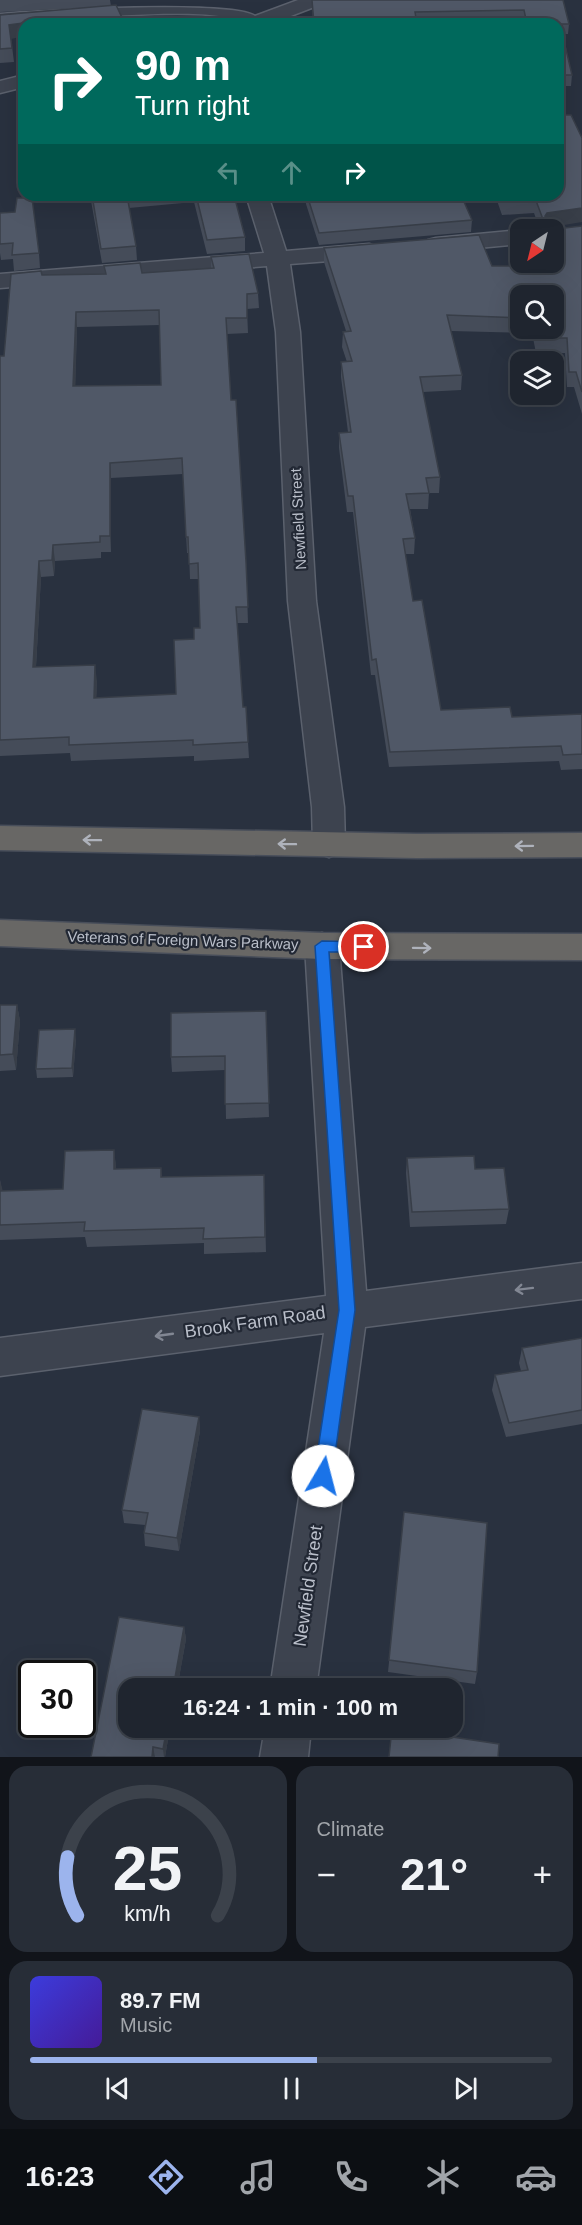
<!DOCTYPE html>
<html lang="en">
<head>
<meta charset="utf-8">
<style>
  :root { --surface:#1f252f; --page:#272d37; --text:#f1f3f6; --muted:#a1a5aa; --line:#3c424b; --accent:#9cb4ed }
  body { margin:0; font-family:Arial,sans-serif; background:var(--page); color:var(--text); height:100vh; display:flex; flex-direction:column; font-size:22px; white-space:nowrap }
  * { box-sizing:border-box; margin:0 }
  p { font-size:20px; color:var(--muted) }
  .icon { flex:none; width:33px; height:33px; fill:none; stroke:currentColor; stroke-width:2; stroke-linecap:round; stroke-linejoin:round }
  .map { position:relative; height:1757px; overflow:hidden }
  .details { display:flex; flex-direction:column; gap:9px; padding:9px; background:#11141a; flex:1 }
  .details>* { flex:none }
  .guide { position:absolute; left:18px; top:18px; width:546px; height:183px; border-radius:18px; box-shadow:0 6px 24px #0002,0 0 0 2px var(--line); background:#00695c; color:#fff; overflow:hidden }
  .needle { width:39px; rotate:215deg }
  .buttons { position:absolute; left:510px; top:219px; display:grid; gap:12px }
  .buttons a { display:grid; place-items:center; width:54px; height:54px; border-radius:12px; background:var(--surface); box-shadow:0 6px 24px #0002,0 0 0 2px var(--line); font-size:30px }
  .speed { position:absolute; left:18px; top:1660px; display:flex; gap:12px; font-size:30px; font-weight:700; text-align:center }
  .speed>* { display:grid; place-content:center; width:78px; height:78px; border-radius:50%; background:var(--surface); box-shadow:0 6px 24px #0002,0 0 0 2px var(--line); line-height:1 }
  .speed .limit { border:3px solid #111; border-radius:9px; background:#fff; color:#111 }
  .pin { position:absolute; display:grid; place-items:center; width:51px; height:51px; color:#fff; margin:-26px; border:3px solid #fff; border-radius:50%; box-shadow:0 2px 6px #0007 }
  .me { position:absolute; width:66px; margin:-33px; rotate:8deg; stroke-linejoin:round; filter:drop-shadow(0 0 4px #0008) }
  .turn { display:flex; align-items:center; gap:21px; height:126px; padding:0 18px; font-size:27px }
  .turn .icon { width:78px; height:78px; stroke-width:2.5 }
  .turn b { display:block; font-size:42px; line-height:51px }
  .lanes { display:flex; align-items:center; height:57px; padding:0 18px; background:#0003; justify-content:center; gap:30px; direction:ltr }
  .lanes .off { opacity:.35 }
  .big { font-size:45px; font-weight:600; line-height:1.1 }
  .details .card { flex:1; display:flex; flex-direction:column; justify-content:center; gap:9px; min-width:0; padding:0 21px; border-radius:18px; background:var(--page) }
  .details .dial { align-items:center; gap:0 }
  .dial svg { height:156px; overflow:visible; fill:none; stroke:var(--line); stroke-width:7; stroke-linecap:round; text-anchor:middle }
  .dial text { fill:var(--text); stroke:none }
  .song { display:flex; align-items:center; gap:18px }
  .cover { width:72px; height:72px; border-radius:9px; background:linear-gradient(135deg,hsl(240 70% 55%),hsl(260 70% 35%)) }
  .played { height:6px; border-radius:3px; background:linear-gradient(90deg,var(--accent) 55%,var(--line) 55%) }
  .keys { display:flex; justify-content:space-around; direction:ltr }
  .heat { display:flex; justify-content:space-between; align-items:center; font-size:33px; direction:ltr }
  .details .tiles { flex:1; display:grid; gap:9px; grid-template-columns:1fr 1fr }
  .card:last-child { grid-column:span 2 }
  .trip { position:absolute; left:118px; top:1678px; width:345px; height:60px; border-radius:18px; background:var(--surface); box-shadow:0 6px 24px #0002,0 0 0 2px var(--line); font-weight:600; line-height:60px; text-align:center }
  .tabs { display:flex; height:96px; justify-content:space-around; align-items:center; background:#0c0f13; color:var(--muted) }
  .tabs .icon { width:42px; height:42px }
  .tabs .on { color:var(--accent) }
  .tabs b { font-size:27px; color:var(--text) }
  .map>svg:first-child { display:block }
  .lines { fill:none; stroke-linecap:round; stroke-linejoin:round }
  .minor-casing { stroke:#5b616d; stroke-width:3 }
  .trunk-casing { stroke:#484e5a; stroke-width:3 }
  .minor { fill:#3d434f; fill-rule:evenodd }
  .trunk { fill:#686765; fill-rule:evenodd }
  .wall { fill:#454c59; fill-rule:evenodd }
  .shaded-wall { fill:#383e48 }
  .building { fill:#505867; stroke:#383e48; stroke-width:1.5; fill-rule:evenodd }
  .oneway { stroke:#aeb2bb }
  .oneway2 { stroke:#828793 }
  .route { fill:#1a73e8; stroke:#114b97; stroke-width:1.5 }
  .labels { text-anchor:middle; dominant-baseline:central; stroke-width:4.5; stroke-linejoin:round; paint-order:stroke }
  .street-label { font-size:15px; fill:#babfca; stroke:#222834 }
  .near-street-label { font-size:18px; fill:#babfca; stroke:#222834 }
</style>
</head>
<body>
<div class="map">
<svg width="582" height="1757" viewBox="0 0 582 1757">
  <rect width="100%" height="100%" fill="#29313f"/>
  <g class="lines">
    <g class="minor-casing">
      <path id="minor" d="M 298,0 L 324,0 L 322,4 L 270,24 L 242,24 C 223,2 36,22 0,26 L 0,14 C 41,10 232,0 255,16 Z
        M 24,75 L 24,87 L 0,93 L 0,81 Z
        M 246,195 L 268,195 L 286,251 L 369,244 L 377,246 L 380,251 L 377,256 L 369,258 L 290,264 L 300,332 L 316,601 L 344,807 L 345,845 L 340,853 L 329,857 L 318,853 L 313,845 L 312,807 L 288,601 L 276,332 L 267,266 L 0,288 L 0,274 L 264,253 Z
        M 520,230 L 520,244 L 436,252 L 428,250 L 425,245 L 428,240 L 436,238 Z
        M 322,933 L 334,937 L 339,946 L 366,1291 L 582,1263 L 582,1299 L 365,1327 L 316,1689 L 270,1689 L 324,1333 L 0,1376 L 0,1338 L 326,1296 L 305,946 L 310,937 Z
        M 265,1728 L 311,1728 L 308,1757 L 260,1757 Z"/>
    </g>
    <g class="trunk-casing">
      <path id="trunk" d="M 0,826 L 417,834 L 582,833 L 582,857 L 417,858 L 0,850 Z
        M 0,920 L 322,933 L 582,934 L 582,960 L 322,959 L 0,946 Z"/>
    </g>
    <use href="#minor" class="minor"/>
    <use href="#trunk" class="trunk"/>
  </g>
  <path class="wall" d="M 0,0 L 110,0 L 111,6 L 125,24 L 24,24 L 24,36 L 11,38 L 14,62 L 0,63 L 0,15 L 98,7 L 0,12 Z
    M 312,0 L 563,0 L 569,24 L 568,34 L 563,34 L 572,75 L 571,86 L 558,86 L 558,24 L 524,24 L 523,21 L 417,23 L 417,24 L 313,24 Z
    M 90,195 L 234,195 L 245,237 L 245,251 L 207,254 L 194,202 L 129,208 L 136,246 L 137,260 L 102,263 Z
    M 306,195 L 461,195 L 472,220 L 471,232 L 319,245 L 306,204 Z
    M 495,195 L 558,195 L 554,227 L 556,229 L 582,226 L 582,414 L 574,387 L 567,387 L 565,353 L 536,353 L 532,333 L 451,331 L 462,375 L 461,390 L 423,392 L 440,477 L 439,493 L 429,493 L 428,509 L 410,509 L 415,538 L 414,554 L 405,554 L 413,601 L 441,710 L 512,717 L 582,714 L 582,769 L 561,770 L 559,761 L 389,767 L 375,675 L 371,675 L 353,512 L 347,512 L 339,448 L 339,433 L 348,432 L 341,377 L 341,362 L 347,362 L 342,347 L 343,332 L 346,331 L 324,262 L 324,248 L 492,266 L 553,266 L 552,262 L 554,262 L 554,230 L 540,230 L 534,213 L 502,215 ZM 520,296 L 554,328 L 520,328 Z
    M 0,213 L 39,253 L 40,268 L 14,271 L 13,259 L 1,260 L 0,253 Z
    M 211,257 L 258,293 L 259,308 L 247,309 L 248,333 L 227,334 L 231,400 L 246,562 L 248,623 L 237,623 L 243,707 L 248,742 L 249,758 L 194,761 L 194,756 L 71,761 L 70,753 L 0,756 L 0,356 L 4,356 L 42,275 L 105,274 L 104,266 L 142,273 L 211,268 ZM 160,325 L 161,385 L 75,386 L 77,327 ZM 183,474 L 187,553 L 189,553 L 190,579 L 199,579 L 200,628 L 194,639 L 176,694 L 96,698 L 97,681 L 36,667 L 41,577 L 54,576 L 55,561 L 101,558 L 101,552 L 111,552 L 111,478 Z
    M 0,1005 L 17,1005 L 20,1021 L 16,1070 L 0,1071 Z
    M 266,1011 L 269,1117 L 226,1119 L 225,1070 L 172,1072 L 171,1057 Z
    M 76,1038 L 73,1077 L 37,1078 L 36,1069 Z
    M 114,1150 L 116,1169 L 161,1168 L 162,1177 L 264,1175 L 266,1252 L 204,1254 L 204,1243 L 87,1247 L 85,1237 L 0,1240 L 0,1180 L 2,1191 L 63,1189 Z
    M 407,1158 L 475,1169 L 509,1209 L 506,1224 L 410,1227 L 406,1173 Z
    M 582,1338 L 582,1424 L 506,1437 L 492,1390 L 495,1375 L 521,1371 L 519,1363 L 522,1348 Z
    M 199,1417 L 200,1431 L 179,1551 L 145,1546 L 144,1533 L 145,1525 L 124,1523 L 122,1510 Z
    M 404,1512 L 477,1672 L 475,1684 L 388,1672 Z
    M 119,1617 L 184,1627 L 186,1639 L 177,1689 L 129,1689 L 129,1728 L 170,1728 L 165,1757 L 91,1757 Z"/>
  <path class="shaded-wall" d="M 60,18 L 61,24 L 24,24 L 24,36 L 11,39 L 9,25 Z
    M 582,208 L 582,222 L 546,228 L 545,216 L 547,213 Z
    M 76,312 L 77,327 L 75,402 L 73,386 Z
    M 110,463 L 111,478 L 111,552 L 110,536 Z
    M 53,545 L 55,561 L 54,576 L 52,560 Z
    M 39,561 L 41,577 L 35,683 L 33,667 Z
    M 95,665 L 97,681 L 96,714 L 94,698 Z
    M 17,1005 L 20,1021 L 16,1070 L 13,1054 Z
    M 75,1029 L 76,1038 L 73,1077 L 72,1068 Z
    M 114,1150 L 116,1165 L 116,1185 L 114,1169 Z
    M 0,1180 L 3,1192 L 0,1200 Z
    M 199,1417 L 200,1431 L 179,1551 L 177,1538 Z
    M 184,1627 L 186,1639 L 177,1689 L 173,1689 Z
    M 167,1728 L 170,1728 L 165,1757 L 164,1757 L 163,1749 Z
    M 153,1747 L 155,1757 L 152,1757 Z"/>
  <path class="building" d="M 312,0 L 563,0 L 569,24 L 560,24 L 572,75 L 558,75 L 558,24 L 527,24 L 524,10 L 415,12 L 417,24 L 314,24 Z
    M 116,5 L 125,24 L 61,24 L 60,18 L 9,25 L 12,48 L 0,49 L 0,15 Z
    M 558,115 L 571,115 L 582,138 L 582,208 L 547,213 L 545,216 L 553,218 L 553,226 L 556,229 L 582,226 L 582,392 L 576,372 L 569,372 L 567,338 L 537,338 L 536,328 L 554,328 L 554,296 L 520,296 L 520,318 L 447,315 L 462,375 L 420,377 L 440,477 L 426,478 L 429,493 L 406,494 L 415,538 L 403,539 L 413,601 L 422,600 L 441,710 L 510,707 L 512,717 L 582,714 L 582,754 L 563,755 L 561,746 L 390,752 L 376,659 L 372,660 L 353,496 L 348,496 L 339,433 L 351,432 L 341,362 L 352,361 L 343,332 L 351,331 L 324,248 L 479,235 L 492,266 L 560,266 L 554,248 L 554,230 L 547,230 L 535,198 L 504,200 L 502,195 L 558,195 Z
    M 92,195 L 127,195 L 136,246 L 101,249 Z
    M 196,195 L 234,195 L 245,237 L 207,240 Z
    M 307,195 L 461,195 L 472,220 L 319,233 Z
    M 17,198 L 32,198 L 39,253 L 12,255 L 13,243 L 0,244 L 0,213 L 15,212 Z
    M 249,254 L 258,293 L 247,294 L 247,318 L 226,318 L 231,400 L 236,400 L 246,562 L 248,607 L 236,607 L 243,707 L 246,707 L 248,742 L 193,745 L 193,740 L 69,745 L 69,737 L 0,740 L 0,356 L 4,356 L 11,274 L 41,271 L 42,275 L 106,274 L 104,266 L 140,263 L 142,273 L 214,268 L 211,257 ZM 159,310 L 161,385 L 73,386 L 76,312 ZM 182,458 L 186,537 L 188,537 L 189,564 L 198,563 L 200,628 L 194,628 L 194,639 L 174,640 L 176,694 L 94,698 L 95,665 L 33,667 L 39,561 L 52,560 L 53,545 L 100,542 L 100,536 L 110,536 L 110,463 Z
    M 0,1005 L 17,1005 L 13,1054 L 0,1055 Z
    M 266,1011 L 269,1103 L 225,1104 L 225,1056 L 171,1057 L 171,1013 Z
    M 75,1029 L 72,1068 L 36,1069 L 39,1030 Z
    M 114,1150 L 114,1169 L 161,1168 L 161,1177 L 264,1175 L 265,1237 L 203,1239 L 204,1228 L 84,1231 L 85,1222 L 0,1225 L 0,1191 L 63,1189 L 65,1151 Z
    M 474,1156 L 475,1169 L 504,1168 L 509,1209 L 412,1212 L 407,1158 Z
    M 582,1338 L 582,1410 L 509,1423 L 495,1375 L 528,1370 L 522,1348 Z
    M 142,1409 L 199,1417 L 177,1538 L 144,1533 L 148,1513 L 122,1510 Z
    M 404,1512 L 487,1523 L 477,1672 L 389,1660 Z
    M 119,1617 L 184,1627 L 173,1689 L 129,1689 L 129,1728 L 167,1728 L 163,1749 L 153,1747 L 152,1757 L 91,1757 Z
    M 392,1728 L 499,1744 L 498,1757 L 389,1757 Z"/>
  <defs><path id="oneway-shaft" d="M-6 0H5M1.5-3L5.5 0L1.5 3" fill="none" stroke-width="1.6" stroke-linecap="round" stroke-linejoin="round" transform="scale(1.5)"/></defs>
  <g class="oneway">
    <use href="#oneway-shaft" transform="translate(92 840) rotate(-179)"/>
    <use href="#oneway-shaft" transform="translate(287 844) rotate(-179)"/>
    <use href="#oneway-shaft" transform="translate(524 846) rotate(179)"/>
    <use href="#oneway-shaft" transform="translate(422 948) rotate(1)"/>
  </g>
  <g class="oneway2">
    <use href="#oneway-shaft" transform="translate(524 1289) rotate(173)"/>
    <use href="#oneway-shaft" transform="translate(164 1335) rotate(172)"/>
  </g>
  <path class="route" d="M 322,941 L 364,942 L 371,947 L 364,952 L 329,952 L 355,1310 L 332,1476 L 329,1482 L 323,1484 L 317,1482 L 314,1476 L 339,1310 L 315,946 Z"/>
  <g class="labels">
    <g class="street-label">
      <text transform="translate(298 519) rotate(-93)">Newfield Street</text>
      <text transform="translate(183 940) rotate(2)">Veterans of Foreign Wars Parkway</text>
    </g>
    <g class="near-street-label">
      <text transform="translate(255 1322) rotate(-8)">Brook Farm Road</text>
      <text transform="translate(308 1586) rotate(-82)">Newfield Street</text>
    </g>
  </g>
</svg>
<div class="buttons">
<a><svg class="needle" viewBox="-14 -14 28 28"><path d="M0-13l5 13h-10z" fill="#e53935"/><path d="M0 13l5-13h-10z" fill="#a1a5aa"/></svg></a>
<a><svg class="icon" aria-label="search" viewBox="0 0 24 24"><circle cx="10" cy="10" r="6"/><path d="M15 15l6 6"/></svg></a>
<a><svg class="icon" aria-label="layers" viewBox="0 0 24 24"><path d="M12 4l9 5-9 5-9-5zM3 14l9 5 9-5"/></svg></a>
</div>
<div class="speed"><div class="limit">30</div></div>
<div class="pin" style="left:364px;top:947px;background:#d93025"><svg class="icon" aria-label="arrive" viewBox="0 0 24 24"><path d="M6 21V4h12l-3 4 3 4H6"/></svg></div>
<svg class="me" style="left:323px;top:1476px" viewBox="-20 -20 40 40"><circle r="19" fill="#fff"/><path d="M0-13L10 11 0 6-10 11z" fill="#1a73e8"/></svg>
<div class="trip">16:24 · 1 min · 100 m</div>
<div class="guide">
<div class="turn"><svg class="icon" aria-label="right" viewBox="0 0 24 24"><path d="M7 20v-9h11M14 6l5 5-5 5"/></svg><div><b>90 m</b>Turn right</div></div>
<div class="lanes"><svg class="icon off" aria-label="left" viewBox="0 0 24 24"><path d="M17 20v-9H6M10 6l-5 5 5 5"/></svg><svg class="icon off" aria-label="ahead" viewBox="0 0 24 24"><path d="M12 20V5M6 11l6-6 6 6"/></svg><svg class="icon" aria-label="right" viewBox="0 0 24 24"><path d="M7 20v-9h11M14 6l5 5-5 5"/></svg></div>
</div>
</div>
<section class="details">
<div class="tiles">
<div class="card dial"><svg viewBox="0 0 100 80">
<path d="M14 69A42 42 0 1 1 86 69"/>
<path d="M14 69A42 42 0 0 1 9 39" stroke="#9cb4ed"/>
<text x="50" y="56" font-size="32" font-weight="700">25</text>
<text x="50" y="72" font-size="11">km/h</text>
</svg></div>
<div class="card"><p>Climate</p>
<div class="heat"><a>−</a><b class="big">21°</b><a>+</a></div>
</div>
<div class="card">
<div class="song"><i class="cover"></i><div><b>89.7 FM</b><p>Music</p></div></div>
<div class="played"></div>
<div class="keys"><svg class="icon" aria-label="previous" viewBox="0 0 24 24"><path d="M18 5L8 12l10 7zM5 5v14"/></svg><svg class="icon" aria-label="pause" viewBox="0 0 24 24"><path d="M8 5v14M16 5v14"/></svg><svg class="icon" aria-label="next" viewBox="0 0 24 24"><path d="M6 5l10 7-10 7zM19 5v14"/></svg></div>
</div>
</div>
</section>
<nav class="tabs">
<b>16:23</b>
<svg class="icon on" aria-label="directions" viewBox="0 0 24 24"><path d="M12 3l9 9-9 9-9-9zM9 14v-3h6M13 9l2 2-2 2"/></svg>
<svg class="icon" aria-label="music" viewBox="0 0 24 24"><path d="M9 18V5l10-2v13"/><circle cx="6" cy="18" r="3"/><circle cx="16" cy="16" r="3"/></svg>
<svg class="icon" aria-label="phone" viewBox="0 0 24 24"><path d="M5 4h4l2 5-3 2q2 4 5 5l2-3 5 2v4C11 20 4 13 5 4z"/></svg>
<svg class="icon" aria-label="climate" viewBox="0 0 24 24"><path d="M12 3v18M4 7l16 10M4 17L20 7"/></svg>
<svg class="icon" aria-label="car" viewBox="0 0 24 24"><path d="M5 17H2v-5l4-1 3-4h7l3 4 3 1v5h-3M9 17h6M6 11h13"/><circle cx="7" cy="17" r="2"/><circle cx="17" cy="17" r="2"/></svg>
</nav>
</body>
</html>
